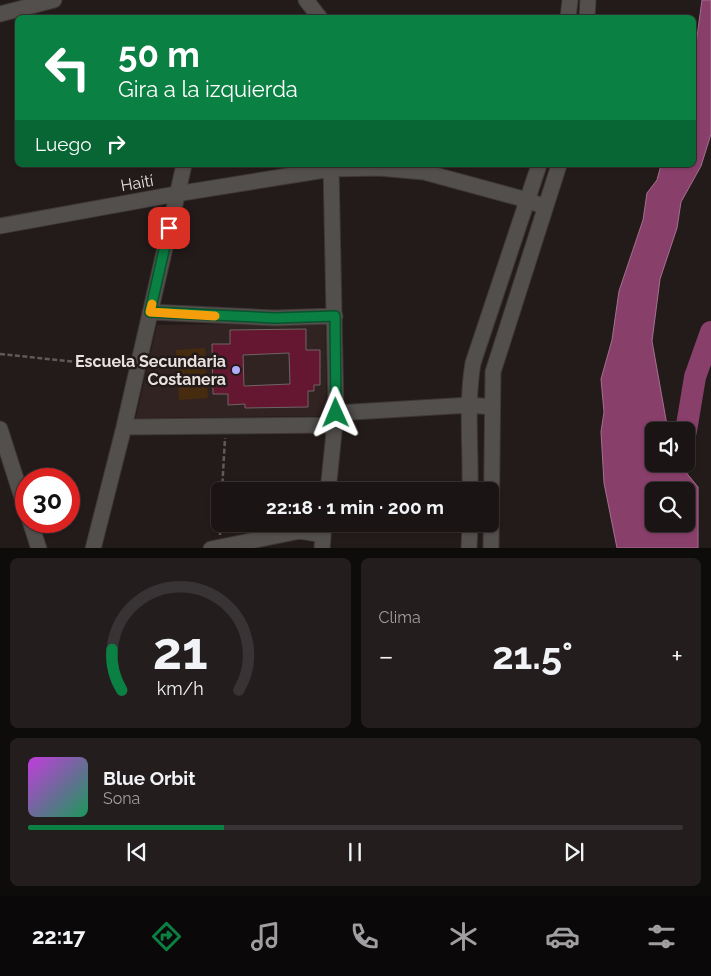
<!DOCTYPE html>
<html lang="es">
<head>
<meta charset="utf-8">
<style>
  :root { --surface:#1a1414; --page:#231d1d; --text:#f1f3f6; --muted:#9f9ea0; --line:#383334; --accent:#0b8043 }
  body { margin:0; font-family:Raleway,sans-serif; background:var(--page); color:var(--text); height:100vh; display:flex; flex-direction:column; font-size:19px; white-space:nowrap }
  * { box-sizing:border-box; margin:0 }
  p { font-size:16px; color:var(--muted) }
  .icon { flex:none; width:28px; height:28px; fill:none; stroke:currentColor; stroke-width:2; stroke-linecap:round; stroke-linejoin:round }
  .map { position:relative; height:548px; overflow:hidden }
  .drawer { display:flex; flex-direction:column; gap:10px; padding:10px; background:#0e0b0b; flex:1 }
  .drawer>* { flex:none }
  .banner { position:absolute; left:15px; top:15px; width:681px; height:152px; border-radius:8px; box-shadow:0 1px 4px #0004,0 0 0 1px var(--line); background:#0b8043; color:#fff; overflow:hidden }
  .fabs { position:absolute; left:645px; top:422px; display:grid; gap:10px }
  .fabs a { display:grid; place-items:center; width:50px; height:50px; border-radius:8px; background:var(--surface); box-shadow:0 1px 4px #0004,0 0 0 1px var(--line); font-size:25px }
  .speed { position:absolute; left:15px; top:468px; display:flex; gap:10px; font-size:25px; font-weight:700; text-align:center }
  .speed>* { display:grid; place-content:center; width:65px; height:65px; border-radius:50%; background:var(--surface); box-shadow:0 1px 4px #0004,0 0 0 1px var(--line); line-height:1 }
  .speed .limit { border:8px solid #d22; background:#fff; color:#111 }
  .pin { position:absolute; display:grid; place-items:center; width:42px; height:42px; color:#fff; margin:-21px; border-radius:10px; box-shadow:0 2px 8px #0006 }
  .me { position:absolute; width:55px; margin:-28px; rotate:359deg; stroke-linejoin:round; filter:drop-shadow(0 0 4px #0008) }
  .turn { display:flex; align-items:center; gap:18px; height:105px; padding:0 20px; font-size:22px }
  .turn .icon { width:65px; height:65px; stroke-width:2.5 }
  .turn b { display:block; font-size:35px; line-height:42px }
  .then { display:flex; align-items:center; height:48px; padding:0 20px; background:#0003; gap:10px; font-size:19px }
  .big { font-size:38px; font-weight:700; line-height:1.1 }
  .drawer .card { flex:1; display:flex; flex-direction:column; justify-content:center; gap:8px; min-width:0; padding:0 18px; border-radius:8px; background:var(--page) }
  .drawer .dial { align-items:center; gap:0 }
  .dial svg { height:130px; overflow:visible; fill:none; stroke:var(--line); stroke-width:7; stroke-linecap:round; text-anchor:middle }
  .dial text { fill:var(--text); stroke:none }
  .song { display:flex; align-items:center; gap:15px }
  .cover { width:60px; height:60px; border-radius:8px; background:linear-gradient(135deg,hsl(290 70% 55%),hsl(150 70% 35%)) }
  .played { height:5px; border-radius:2px; background:linear-gradient(90deg,var(--accent) 30%,var(--line) 30%) }
  .keys { display:flex; justify-content:space-around; direction:ltr }
  .heat { display:flex; justify-content:space-between; align-items:center; font-size:28px; direction:ltr }
  .drawer .tiles { flex:1; display:grid; gap:10px; grid-template-columns:1fr 1fr }
  .card:last-child { grid-column:span 2 }
  .trip { position:absolute; left:211px; top:482px; width:288px; height:50px; border-radius:8px; background:var(--surface); box-shadow:0 1px 4px #0004,0 0 0 1px var(--line); font-weight:700; line-height:50px; text-align:center }
  .menu { display:flex; height:80px; justify-content:space-around; align-items:center; background:#0a0808; color:var(--muted) }
  .menu .icon { width:35px; height:35px }
  .menu .on { color:var(--accent) }
  .menu b { font-size:22px; color:var(--text) }
  .map>svg:first-child { display:block }
  .built { fill:#312321 }
  .green { fill:#462b0e }
  .water { fill:#883f6a; stroke:#a4708e; fill-rule:evenodd }
  .lines { fill:none; stroke-linecap:round; stroke-linejoin:round }
  .river { stroke:#883f6a; stroke-width:22 }
  .building { fill:#651630; stroke:#6e6566; fill-rule:evenodd }
  .minor-casing { stroke:#3e3736; stroke-width:17 }
  .path { stroke:#615a59; stroke-width:2.5; stroke-dasharray:5 2.5; stroke-linecap:butt }
  .minor { stroke:#524f4d; stroke-width:15 }
  .route-casing { stroke:#07532c; stroke-width:12 }
  .route { stroke:#0b8043; stroke-width:9 }
  .slow { stroke:#f59e0b; stroke-width:9 }
  .poi-dot { fill:#b1adfa; stroke:#231b1a; stroke-width:2 }
  .labels { text-anchor:middle; dominant-baseline:central; stroke-width:5; stroke-linejoin:round; paint-order:stroke }
  .street-label { font-size:16px; fill:#e7e1e1; stroke:#231b1a }
  .poi-label { font-size:16px; font-weight:bold; fill:#e7e1e1; stroke:#231b1a; text-anchor:end }
</style>
</head>
<body>
<div class="map">
<svg width="711" height="549" viewBox="0 0 711 549">
  <rect width="100%" height="100%" fill="#231b1a"/>
  <path class="built" d="M 325,323 L 327,416 L 136,418 L 157,325 Z"/>
  <path class="green" d="M 205,348 L 208,398 L 179,400 L 176,350 Z"/>
  <path class="water" d="M 702,0 L 711,0 L 711,134 L 701,166 L 681,202 L 677,228 L 660,279 L 652,341 L 668,431 L 654,431 L 654,464 L 679,464 L 698,487 L 698,548 L 617,548 L 604,483 L 601,432 L 604,412 L 601,379 L 612,340 L 619,291 L 643,220 L 647,193 L 657,180 L 661,165 L 694,165 L 694,59 ZM 654,491 L 686,491 L 686,524 L 654,524 Z"/>
  <g class="lines">
    <path class="river" d="M 686,431 L 695,377 L 711,332"/>
  </g>
  <path class="building" d="M 306,329 L 306,350 L 320,350 L 320,385 L 314,385 L 314,391 L 308,391 L 308,407 L 245,408 L 245,404 L 228,405 L 228,394 L 213,394 L 212,344 L 230,344 L 230,330 ZM 289,353 L 290,384 L 244,386 L 243,355 Z"/>
  <g class="lines">
    <g class="minor-casing">
      <path id="minor" d="M 306,0 L 320,18
        M 0,14 L 54,0
        M 568,18 L 570,0
        M 587,18 L 588,0
        M 0,226 L 176,194 L 331,169 L 379,168 L 424,172 L 527,200 L 545,207
        M 150,312 L 275,318 L 335,316
        M 336,413 L 470,405 L 492,407
        M 124,427 L 335,425
        M 0,429 L 26,510
        M 328,491 L 336,413 L 331,165
        M 470,491 C 471,449 466,404 473,363 L 539,165
        M 30,521 L 39,549
        M 93,549 L 124,427 L 184,165
        M 211,549 L 300,531 L 323,535
        M 322,549 L 324,524
        M 469,549 L 470,524
        M 491,549 L 493,372 L 559,165"/>
    </g>
    <path class="path" d="M 0,354 L 125,367
      M 222,491 L 225,438
      M 220,535 L 220,524"/>
    <use href="#minor" class="minor"/>
  </g>
  <g class="lines">
    <g class="route-casing">
      <path id="route" d="M 169,228 L 150,312 L 275,318 L 335,316 L 336,413"/>
    </g>
    <use href="#route" class="route"/>
    <path class="slow" d="M 152,304 L 150,312 L 215,316"/>
  </g>
  <circle class="poi-dot" cx="236" cy="370" r="5"/>
  <g class="labels">
    <g class="street-label">
      <text transform="translate(137 183) rotate(-10)">Haití</text>
    </g>
    <g class="poi-label">
      <text x="226" y="361">Escuela Secundaria<tspan x="226" dy="18">Costanera</tspan></text>
    </g>
  </g>
</svg>
<div class="fabs">
<a><svg class="icon" aria-label="sound" viewBox="0 0 24 24"><path d="M4 9h4l5-4v14l-5-4H4zM17 9q2 3 0 6"/></svg></a>
<a><svg class="icon" aria-label="search" viewBox="0 0 24 24"><circle cx="10" cy="10" r="6"/><path d="M15 15l6 6"/></svg></a>
</div>
<div class="speed"><div class="limit">30</div></div>
<div class="pin" style="left:169px;top:228px;background:#d93025"><svg class="icon" aria-label="arrive" viewBox="0 0 24 24"><path d="M6 21V4h12l-3 4 3 4H6"/></svg></div>
<svg class="me" style="left:336px;top:413px" viewBox="-20 -20 40 40"><path d="M0-17L14 15 0 8-14 15z" fill="#0b8043" stroke="#fff" stroke-width="4"/></svg>
<div class="trip">22:18 · 1 min · 200 m</div>
<div class="banner">
<div class="turn"><svg class="icon" aria-label="left" viewBox="0 0 24 24"><path d="M17 20v-9H6M10 6l-5 5 5 5"/></svg><div><b>50 m</b>Gira a la izquierda</div></div>
<div class="then">Luego<svg class="icon" aria-label="right" viewBox="0 0 24 24"><path d="M7 20v-9h11M14 6l5 5-5 5"/></svg></div>
</div>
</div>
<section class="drawer">
<div class="tiles">
<div class="card dial"><svg viewBox="0 0 100 80">
<path d="M14 69A42 42 0 1 1 86 69"/>
<path d="M14 69A42 42 0 0 1 8 44" stroke="#0b8043"/>
<text x="50" y="56" font-size="32" font-weight="700">21</text>
<text x="50" y="72" font-size="11">km/h</text>
</svg></div>
<div class="card"><p>Clima</p>
<div class="heat"><a>−</a><b class="big">21.5°</b><a>+</a></div>
</div>
<div class="card">
<div class="song"><i class="cover"></i><div><b>Blue Orbit</b><p>Sona</p></div></div>
<div class="played"></div>
<div class="keys"><svg class="icon" aria-label="previous" viewBox="0 0 24 24"><path d="M18 5L8 12l10 7zM5 5v14"/></svg><svg class="icon" aria-label="pause" viewBox="0 0 24 24"><path d="M8 5v14M16 5v14"/></svg><svg class="icon" aria-label="next" viewBox="0 0 24 24"><path d="M6 5l10 7-10 7zM19 5v14"/></svg></div>
</div>
</div>
</section>
<nav class="menu">
<b>22:17</b>
<svg class="icon on" aria-label="directions" viewBox="0 0 24 24"><path d="M12 3l9 9-9 9-9-9zM9 14v-3h6M13 9l2 2-2 2"/></svg>
<svg class="icon" aria-label="music" viewBox="0 0 24 24"><path d="M9 18V5l10-2v13"/><circle cx="6" cy="18" r="3"/><circle cx="16" cy="16" r="3"/></svg>
<svg class="icon" aria-label="phone" viewBox="0 0 24 24"><path d="M5 4h4l2 5-3 2q2 4 5 5l2-3 5 2v4C11 20 4 13 5 4z"/></svg>
<svg class="icon" aria-label="climate" viewBox="0 0 24 24"><path d="M12 3v18M4 7l16 10M4 17L20 7"/></svg>
<svg class="icon" aria-label="car" viewBox="0 0 24 24"><path d="M5 17H2v-5l4-1 3-4h7l3 4 3 1v5h-3M9 17h6M6 11h13"/><circle cx="7" cy="17" r="2"/><circle cx="17" cy="17" r="2"/></svg>
<svg class="icon" aria-label="filters" viewBox="0 0 24 24"><path d="M4 7h16M4 17h16"/><circle cx="9" cy="7" r="2"/><circle cx="15" cy="17" r="2"/></svg>
</nav>
</body>
</html>
